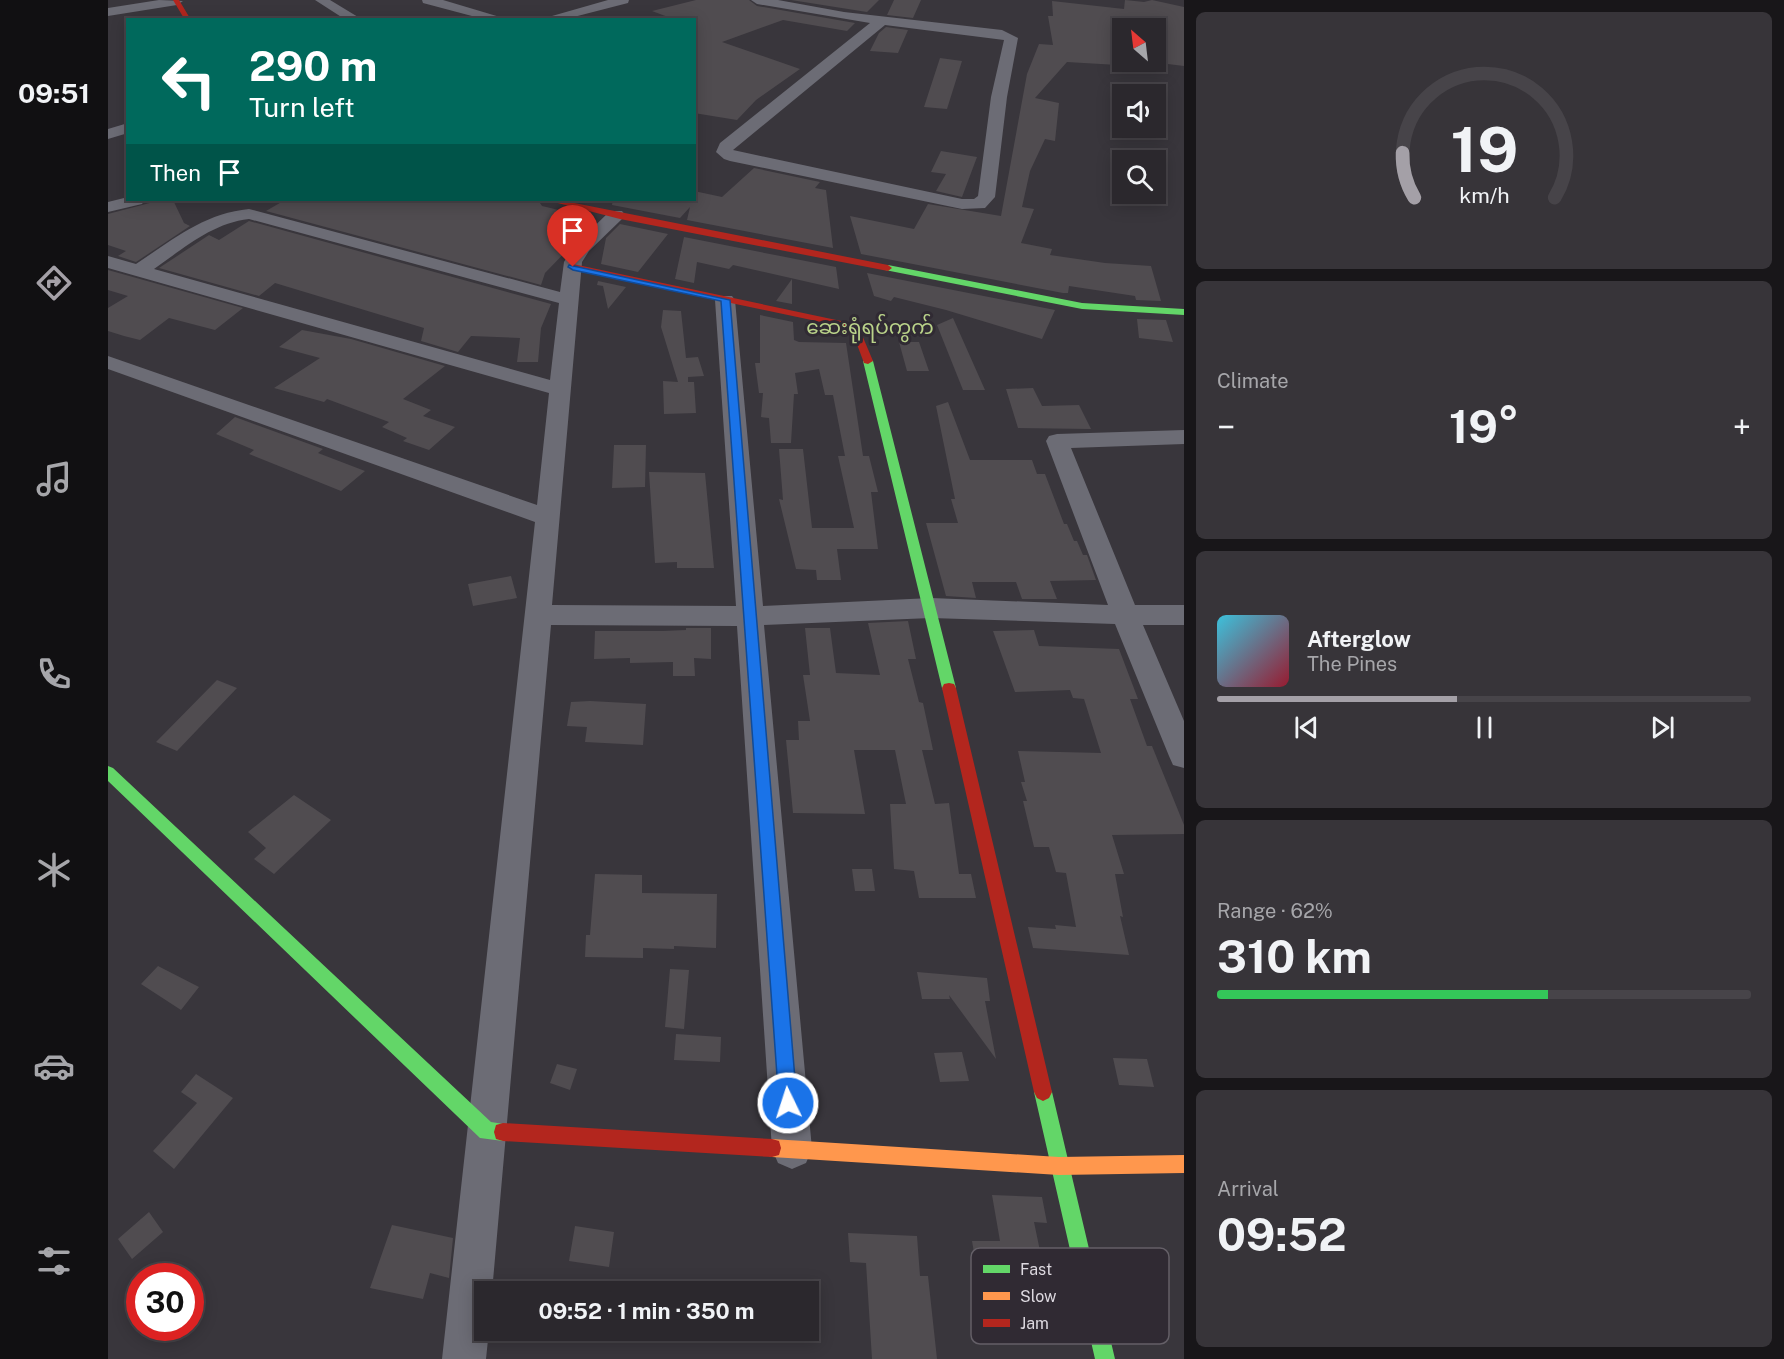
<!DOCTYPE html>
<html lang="en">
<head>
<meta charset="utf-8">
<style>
  :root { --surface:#2b282d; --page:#373439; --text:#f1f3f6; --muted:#a6a6aa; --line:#474449; --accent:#a4a0a7 }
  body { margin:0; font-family:"Public Sans","Noto Sans Myanmar",sans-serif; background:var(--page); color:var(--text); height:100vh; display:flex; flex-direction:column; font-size:22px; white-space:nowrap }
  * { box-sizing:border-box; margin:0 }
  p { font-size:20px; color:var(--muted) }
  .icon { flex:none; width:33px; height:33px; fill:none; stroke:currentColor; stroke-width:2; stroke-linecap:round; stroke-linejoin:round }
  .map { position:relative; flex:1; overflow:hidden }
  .side { display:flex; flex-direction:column; gap:12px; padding:12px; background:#181619; width:600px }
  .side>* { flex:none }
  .guide { position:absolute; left:18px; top:18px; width:570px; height:183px; border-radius:0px; box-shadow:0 3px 15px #0003,0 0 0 2px var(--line); background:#00695c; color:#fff; overflow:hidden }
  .needle { width:39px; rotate:332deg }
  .tools { position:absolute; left:1004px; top:18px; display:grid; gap:12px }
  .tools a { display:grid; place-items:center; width:54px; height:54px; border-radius:0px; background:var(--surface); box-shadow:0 3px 15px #0003,0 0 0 2px var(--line); font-size:30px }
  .speed { position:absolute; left:18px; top:1263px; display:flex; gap:12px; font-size:30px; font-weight:700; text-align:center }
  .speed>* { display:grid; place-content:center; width:78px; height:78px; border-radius:50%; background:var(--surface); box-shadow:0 3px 15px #0003,0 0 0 2px var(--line); line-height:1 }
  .speed .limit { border:9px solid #d22; background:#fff; color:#111 }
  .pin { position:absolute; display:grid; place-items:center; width:51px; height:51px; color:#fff; margin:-62px -26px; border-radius:50% 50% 50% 0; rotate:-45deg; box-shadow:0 0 6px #0007 }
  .pin .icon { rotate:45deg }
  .me { position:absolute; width:66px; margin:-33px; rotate:356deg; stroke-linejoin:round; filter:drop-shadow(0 0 4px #0008) }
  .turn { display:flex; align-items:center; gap:21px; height:126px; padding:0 24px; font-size:27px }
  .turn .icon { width:78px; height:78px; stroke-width:2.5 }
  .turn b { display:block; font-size:42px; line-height:51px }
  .then { display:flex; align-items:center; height:57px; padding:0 24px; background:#0003; gap:12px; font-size:22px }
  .big { font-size:45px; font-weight:700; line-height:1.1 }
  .side .card { flex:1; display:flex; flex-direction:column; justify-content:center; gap:9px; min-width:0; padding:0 21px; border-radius:9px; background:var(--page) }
  .side .dial { align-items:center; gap:0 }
  .dial svg { height:156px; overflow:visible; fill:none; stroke:var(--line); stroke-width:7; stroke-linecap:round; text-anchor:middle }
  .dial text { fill:var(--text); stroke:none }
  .song { display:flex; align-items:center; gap:18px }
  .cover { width:72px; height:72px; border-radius:9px; background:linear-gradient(135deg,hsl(190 70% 55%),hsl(350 70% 35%)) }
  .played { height:6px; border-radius:3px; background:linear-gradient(90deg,var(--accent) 45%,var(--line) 45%) }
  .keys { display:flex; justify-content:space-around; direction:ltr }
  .heat { display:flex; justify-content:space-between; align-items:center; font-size:33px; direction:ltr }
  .charge { height:9px; border-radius:4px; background:linear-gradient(90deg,#34c759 62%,var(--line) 0) }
  .trip { position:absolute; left:366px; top:1281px; width:345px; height:60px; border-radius:0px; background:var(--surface); box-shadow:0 3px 15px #0003,0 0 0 2px var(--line); font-weight:700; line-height:60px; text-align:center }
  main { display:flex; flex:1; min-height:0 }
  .menu { display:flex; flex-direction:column; width:108px; justify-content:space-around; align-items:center; background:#111012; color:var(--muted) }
  .menu .icon { width:42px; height:42px }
  .menu .selected { color:var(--accent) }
  .menu b { font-size:27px; color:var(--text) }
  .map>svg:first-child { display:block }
  .building { fill:#504c50; fill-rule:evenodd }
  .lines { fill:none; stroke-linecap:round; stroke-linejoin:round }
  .street { fill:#6c6c75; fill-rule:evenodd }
  .fast { fill:#63d668; fill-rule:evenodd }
  .slow { fill:#ff974d; fill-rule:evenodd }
  .jam { fill:#b3261e; fill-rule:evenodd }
  .route { fill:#1a73e8; stroke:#114b97; stroke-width:1.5 }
  .labels { text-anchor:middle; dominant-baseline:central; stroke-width:6; stroke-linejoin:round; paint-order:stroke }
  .far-quarter-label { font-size:20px; fill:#bad38a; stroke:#302a33 }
  .key { fill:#302a33; stroke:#645f67; stroke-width:1.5 }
  .key-label { font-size:16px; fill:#ddd9e0 }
</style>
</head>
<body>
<main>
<nav class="menu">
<b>09:51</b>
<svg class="icon selected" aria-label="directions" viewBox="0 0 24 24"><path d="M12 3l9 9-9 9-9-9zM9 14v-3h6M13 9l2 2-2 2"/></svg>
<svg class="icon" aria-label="music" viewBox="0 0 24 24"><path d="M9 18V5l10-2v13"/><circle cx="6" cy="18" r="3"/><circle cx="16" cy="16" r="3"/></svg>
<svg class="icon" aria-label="phone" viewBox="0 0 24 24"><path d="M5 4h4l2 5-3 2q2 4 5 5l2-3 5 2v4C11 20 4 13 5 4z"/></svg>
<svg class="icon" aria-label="climate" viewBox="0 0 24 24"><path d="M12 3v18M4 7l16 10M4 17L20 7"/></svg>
<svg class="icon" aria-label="car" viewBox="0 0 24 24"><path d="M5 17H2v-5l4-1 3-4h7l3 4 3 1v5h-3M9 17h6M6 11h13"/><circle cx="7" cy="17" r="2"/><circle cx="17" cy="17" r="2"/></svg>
<svg class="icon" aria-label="filters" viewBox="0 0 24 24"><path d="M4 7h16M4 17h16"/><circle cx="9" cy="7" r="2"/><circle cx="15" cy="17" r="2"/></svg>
</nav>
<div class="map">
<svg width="1076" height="1359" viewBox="0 0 1076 1359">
  <rect width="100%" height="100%" fill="#39363c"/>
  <path class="building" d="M 588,0 L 641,0 L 649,6 L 747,23 L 739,31 L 675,20 L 614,42 L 692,69 L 648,100 L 629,120 L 586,113 L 586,20 L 568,20 L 544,11 Z
    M 683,0 L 771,0 L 759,12 Z
    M 786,0 L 813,0 L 805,18 L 779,15 Z
    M 1017,0 L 1036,2 L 1044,0 L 1076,7 L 1076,66 L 1044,62 L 1044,67 L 959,62 L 927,98 L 951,103 L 947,141 L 937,139 L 922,171 L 914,207 L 926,209 L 913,243 L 944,249 L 942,255 L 997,263 L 1043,266 L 1053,301 L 1028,300 L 1027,296 L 961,286 L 960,293 L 955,293 L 753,254 L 742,216 L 806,229 L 820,204 L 893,216 L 919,74 L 931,44 L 945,45 L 940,16 L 945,16 L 944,1 L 1016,9 ZM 1014,28 L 1047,28 L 1047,62 L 1014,62 Z
    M 778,27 L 800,30 L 790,53 L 762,51 L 771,33 Z
    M 832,58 L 854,61 L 839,109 L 816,107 Z
    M 833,151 L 869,157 L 854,197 L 828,191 L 838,174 L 823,172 Z
    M 646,168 L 712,182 L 707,188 L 718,190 L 725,248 L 579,220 L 582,207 L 572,218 L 504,205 L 505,200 L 586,200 L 586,191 L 614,197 Z
    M 53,200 L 65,200 L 76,223 L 82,226 L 28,262 L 10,256 L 18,251 L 0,245 L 0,214 Z
    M 177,200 L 430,200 L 434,206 L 480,217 L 471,238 L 437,273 L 433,285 L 158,211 Z
    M 141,221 L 443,304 L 433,328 L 430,362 L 409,362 L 412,338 L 363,336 L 350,352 L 313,341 L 316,328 L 167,283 L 151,296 L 51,268 L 101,235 L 111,240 Z
    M 512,224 L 560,234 L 530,272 L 493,264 L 498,238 Z
    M 576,237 L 728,267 L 731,289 L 625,265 L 621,269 L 589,262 L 586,283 L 567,279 Z
    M 0,270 L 135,308 L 107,330 L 61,318 L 32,340 L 16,336 L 0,331 L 0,308 L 20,296 L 0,290 Z
    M 759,273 L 947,310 L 934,339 L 838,310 L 786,297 L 783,301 L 766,296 Z
    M 684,279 L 684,304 L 668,301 Z
    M 490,281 L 518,287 L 500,309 L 495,286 L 489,285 Z
    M 555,310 L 573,311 L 578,358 L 590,357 L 596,376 L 580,377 L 580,382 L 586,382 L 588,413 L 556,414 L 555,381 L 570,382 L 553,327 Z
    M 652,315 L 685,322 L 686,340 L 691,342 L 738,343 L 755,456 L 761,456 L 770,492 L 763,492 L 770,549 L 729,549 L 733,580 L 709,580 L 708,570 L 688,569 L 671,499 L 675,500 L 671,449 L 695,449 L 704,528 L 746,528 L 730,456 L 737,456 L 725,395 L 717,395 L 711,369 L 687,373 L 690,394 L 686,394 L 683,443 L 663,443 L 661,418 L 653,417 L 655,393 L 651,393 L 647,363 L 652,363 Z
    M 845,318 L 877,390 L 855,390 L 829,325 Z
    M 1029,319 L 1058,320 L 1065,342 L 1031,338 Z
    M 194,330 L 243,339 L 337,366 L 295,399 L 323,410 L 315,416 L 347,427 L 321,450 L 295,441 L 299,438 L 274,427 L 281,422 L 219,399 L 216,402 L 166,388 L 212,358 L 171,347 Z
    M 791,342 L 811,342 L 821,371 L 799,371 Z
    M 925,388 L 934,406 L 971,405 L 983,429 L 910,428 L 898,389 Z
    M 840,402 L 862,460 L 924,460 L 929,474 L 937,474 L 956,524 L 959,524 L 966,541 L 969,541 L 975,555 L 979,555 L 988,580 L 942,581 L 949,599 L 914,599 L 908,582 L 864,582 L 868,598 L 838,596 L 818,523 L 850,523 L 843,499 L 847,499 L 828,406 Z
    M 127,417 L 215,449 L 210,453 L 257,471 L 233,491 L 141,454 L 146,450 L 108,434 Z
    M 506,445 L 538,445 L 537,487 L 504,488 Z
    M 541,472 L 597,473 L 606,568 L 569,568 L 569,562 L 547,563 Z
    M 403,576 L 409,598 L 365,606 L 360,584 Z
    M 800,621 L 808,659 L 800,659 L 811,702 L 815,703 L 825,750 L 814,750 L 827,804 L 841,803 L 851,874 L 863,874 L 868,898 L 811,898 L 806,871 L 786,869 L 782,804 L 798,804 L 787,750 L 746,750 L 757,814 L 685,813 L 678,740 L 691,740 L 690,721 L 702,721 L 695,675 L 702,675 L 697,628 L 722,628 L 728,673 L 772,675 L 760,623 Z
    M 578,628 L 603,628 L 603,659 L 586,658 L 587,676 L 565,676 L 565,662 L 522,663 L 522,658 L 486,659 L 487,631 L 555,631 L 578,630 Z
    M 926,630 L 931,646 L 1011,649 L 1030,699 L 1022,699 L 1039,746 L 1044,746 L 1076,825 L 1076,834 L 1004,835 L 1016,874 L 1007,874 L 1015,917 L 1012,916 L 1021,955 L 925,948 L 920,927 L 948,929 L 947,925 L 968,927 L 958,873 L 948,872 L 941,847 L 926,847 L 915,801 L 919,801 L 913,782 L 917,782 L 910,751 L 993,753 L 976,699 L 965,698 L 962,690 L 907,692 L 885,631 Z
    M 109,680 L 129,688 L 69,751 L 48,742 Z
    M 482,701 L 538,704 L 535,745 L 477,742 L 479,727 L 459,726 L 463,702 Z
    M 186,795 L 223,820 L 166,874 L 146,859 L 158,848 L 140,832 Z
    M 744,869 L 764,869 L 767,891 L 747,891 Z
    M 487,874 L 534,875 L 534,893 L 609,894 L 608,948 L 566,946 L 566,949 L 535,948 L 535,958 L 477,957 L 478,935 L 482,935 Z
    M 50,966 L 91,987 L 73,1010 L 33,984 Z
    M 562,969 L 581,970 L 576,1029 L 557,1027 Z
    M 809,972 L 879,978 L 882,1001 L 877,1001 L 888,1059 L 841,995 L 842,999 L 814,999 Z
    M 568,1034 L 613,1037 L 612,1062 L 566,1060 Z
    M 854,1052 L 861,1081 L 832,1082 L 826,1053 Z
    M 1005,1058 L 1039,1059 L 1046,1087 L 1011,1085 Z
    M 449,1064 L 469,1069 L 462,1090 L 442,1083 Z
    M 88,1074 L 125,1098 L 66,1169 L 45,1151 L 89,1103 L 73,1092 Z
    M 884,1195 L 934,1197 L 939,1223 L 926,1222 L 937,1275 L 918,1275 L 926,1324 L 891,1322 L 884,1275 L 870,1276 L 864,1241 L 892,1241 Z
    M 41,1212 L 55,1232 L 24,1259 L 10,1239 Z
    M 284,1225 L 345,1238 L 341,1278 L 322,1273 L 315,1299 L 262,1288 Z
    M 467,1226 L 506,1232 L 501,1267 L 461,1261 Z
    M 740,1233 L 809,1236 L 812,1276 L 820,1276 L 829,1359 L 764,1359 L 758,1263 L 742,1262 Z"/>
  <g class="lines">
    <path class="street" d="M 51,0 L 75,1 L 69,5 L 0,16 L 0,8 Z
      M 207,0 L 222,0 L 255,20 L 238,20 Z
      M 314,0 L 335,0 L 402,20 L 379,20 L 315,3 Z
      M 500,0 L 521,0 L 520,3 L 454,20 L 430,20 Z
      M 643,0 L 670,0 L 736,12 L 894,30 L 910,38 L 899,97 L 887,197 L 877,208 L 854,209 L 622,161 L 616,159 L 608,152 L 612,143 L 762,23 L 649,4 ZM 777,25 L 896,40 L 883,97 L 870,196 L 866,199 L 854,199 L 625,150 Z
      M 20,123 L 20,133 L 0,139 L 0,129 Z
      M 20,197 L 20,200 L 37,200 L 34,204 L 0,212 L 0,202 Z
      M 141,209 L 452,292 L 456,262 L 464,248 L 502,211 L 514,211 L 517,215 L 514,219 L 481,251 L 474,262 L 444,605 L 628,606 L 607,300 L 610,296 L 624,296 L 627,300 L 655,606 L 823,598 L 1000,605 L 938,441 L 941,436 L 949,434 L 1076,430 L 1076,444 L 963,448 L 1027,605 L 1076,605 L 1076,625 L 1035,625 L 1076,721 L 1076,768 L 1065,765 L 1061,756 L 1007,624 L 823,618 L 656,625 L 704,1149 L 698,1163 L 684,1169 L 670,1163 L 664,1149 L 629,626 L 443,625 L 384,1292 L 376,1292 L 376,1330 L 381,1330 L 378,1359 L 334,1359 L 427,522 L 0,369 L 0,356 L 429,505 L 441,393 L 0,268 L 0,256 L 28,264 C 64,240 97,213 141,209 ZM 141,219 L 451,303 L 442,380 L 46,269 C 75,249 104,223 141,219 Z"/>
    <path class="fast" d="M 780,265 L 974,303 L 1076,309 L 1076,315 L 974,309 L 777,270 L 776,268 Z
      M 760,358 L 765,361 L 848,688 L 846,692 L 836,692 L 834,688 L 755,361 Z
      M 0,766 L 5,768 L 383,1122 L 402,1125 L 404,1132 L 402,1139 L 395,1141 L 372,1138 L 0,781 Z
      M 935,1083 L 941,1086 L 944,1092 L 1007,1359 L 987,1359 L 926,1092 L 929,1086 Z"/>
    <path class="slow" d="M 664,1139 L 951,1157 L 1076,1155 L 1076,1173 L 951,1175 L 664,1157 L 657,1155 L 655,1148 L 657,1141 Z"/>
    <path class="jam" d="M 65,0 L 71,0 L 83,20 L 77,20 Z
      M 438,200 L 451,200 L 780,265 L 784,268 L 780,271 L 512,219 Z
      M 465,264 L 733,321 L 754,335 L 765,361 L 760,364 L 756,363 L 747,339 L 727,325 L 462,269 L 462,265 Z
      M 841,683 L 846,684 L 848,688 L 944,1092 L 941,1098 L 935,1101 L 929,1098 L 926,1092 L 834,688 L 836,684 Z
      M 395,1123 L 664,1139 L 671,1141 L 673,1148 L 671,1155 L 664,1157 L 395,1141 L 388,1139 L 386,1132 L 388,1125 Z"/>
  </g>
  <path class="route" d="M 461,265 L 622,300 L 689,1103 L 686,1110 L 680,1112 L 673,1110 L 671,1103 L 613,301 L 465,270 L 460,267 Z"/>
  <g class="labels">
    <g class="far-quarter-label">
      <text x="762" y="327">ဆေးရုံရပ်ကွက်</text>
    </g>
  </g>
  <rect x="863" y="1248" width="198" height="96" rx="9" class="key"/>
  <rect x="875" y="1265" width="27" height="8" fill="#63d668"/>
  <rect x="875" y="1292" width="27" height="8" fill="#ff974d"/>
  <rect x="875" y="1319" width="27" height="8" fill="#b3261e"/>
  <g class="key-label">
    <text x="912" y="1275">Fast</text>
    <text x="912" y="1302">Slow</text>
    <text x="912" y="1329">Jam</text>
  </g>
</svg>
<div class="tools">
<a><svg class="needle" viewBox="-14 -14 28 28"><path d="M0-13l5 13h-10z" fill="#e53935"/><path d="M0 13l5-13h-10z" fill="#a6a6aa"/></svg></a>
<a><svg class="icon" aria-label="sound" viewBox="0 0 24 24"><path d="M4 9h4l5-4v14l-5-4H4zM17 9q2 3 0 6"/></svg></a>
<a><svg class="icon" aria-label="search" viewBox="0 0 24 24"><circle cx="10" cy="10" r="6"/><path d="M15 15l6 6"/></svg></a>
</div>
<div class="speed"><div class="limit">30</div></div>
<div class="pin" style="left:465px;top:267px;background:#d93025"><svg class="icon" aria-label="arrive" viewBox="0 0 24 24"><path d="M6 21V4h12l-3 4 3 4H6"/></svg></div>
<svg class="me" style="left:680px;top:1103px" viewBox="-20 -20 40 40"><circle r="17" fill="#1a73e8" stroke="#fff" stroke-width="3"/><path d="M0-11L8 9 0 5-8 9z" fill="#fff"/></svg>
<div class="trip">09:52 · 1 min · 350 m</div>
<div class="guide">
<div class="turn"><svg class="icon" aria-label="left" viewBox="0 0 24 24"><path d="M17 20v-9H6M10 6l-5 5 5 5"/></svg><div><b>290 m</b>Turn left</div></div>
<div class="then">Then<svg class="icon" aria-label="arrive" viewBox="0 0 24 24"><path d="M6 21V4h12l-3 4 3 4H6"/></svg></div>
</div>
</div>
<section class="side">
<div class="card dial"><svg viewBox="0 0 100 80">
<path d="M14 69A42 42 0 1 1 86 69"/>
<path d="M14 69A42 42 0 0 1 8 46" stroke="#a4a0a7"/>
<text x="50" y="56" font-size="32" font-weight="700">19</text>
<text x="50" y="72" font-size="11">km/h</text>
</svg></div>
<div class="card"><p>Climate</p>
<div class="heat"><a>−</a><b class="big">19°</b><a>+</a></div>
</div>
<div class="card">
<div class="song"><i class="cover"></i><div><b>Afterglow</b><p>The Pines</p></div></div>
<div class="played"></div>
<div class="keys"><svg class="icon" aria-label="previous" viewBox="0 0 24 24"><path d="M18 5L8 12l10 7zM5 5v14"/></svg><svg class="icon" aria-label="pause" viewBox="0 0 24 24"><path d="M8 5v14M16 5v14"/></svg><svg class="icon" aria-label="next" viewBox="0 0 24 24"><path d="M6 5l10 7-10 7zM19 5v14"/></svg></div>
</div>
<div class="card"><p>Range · 62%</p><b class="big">310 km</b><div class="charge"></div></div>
<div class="card"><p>Arrival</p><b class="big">09:52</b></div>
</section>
</main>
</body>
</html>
